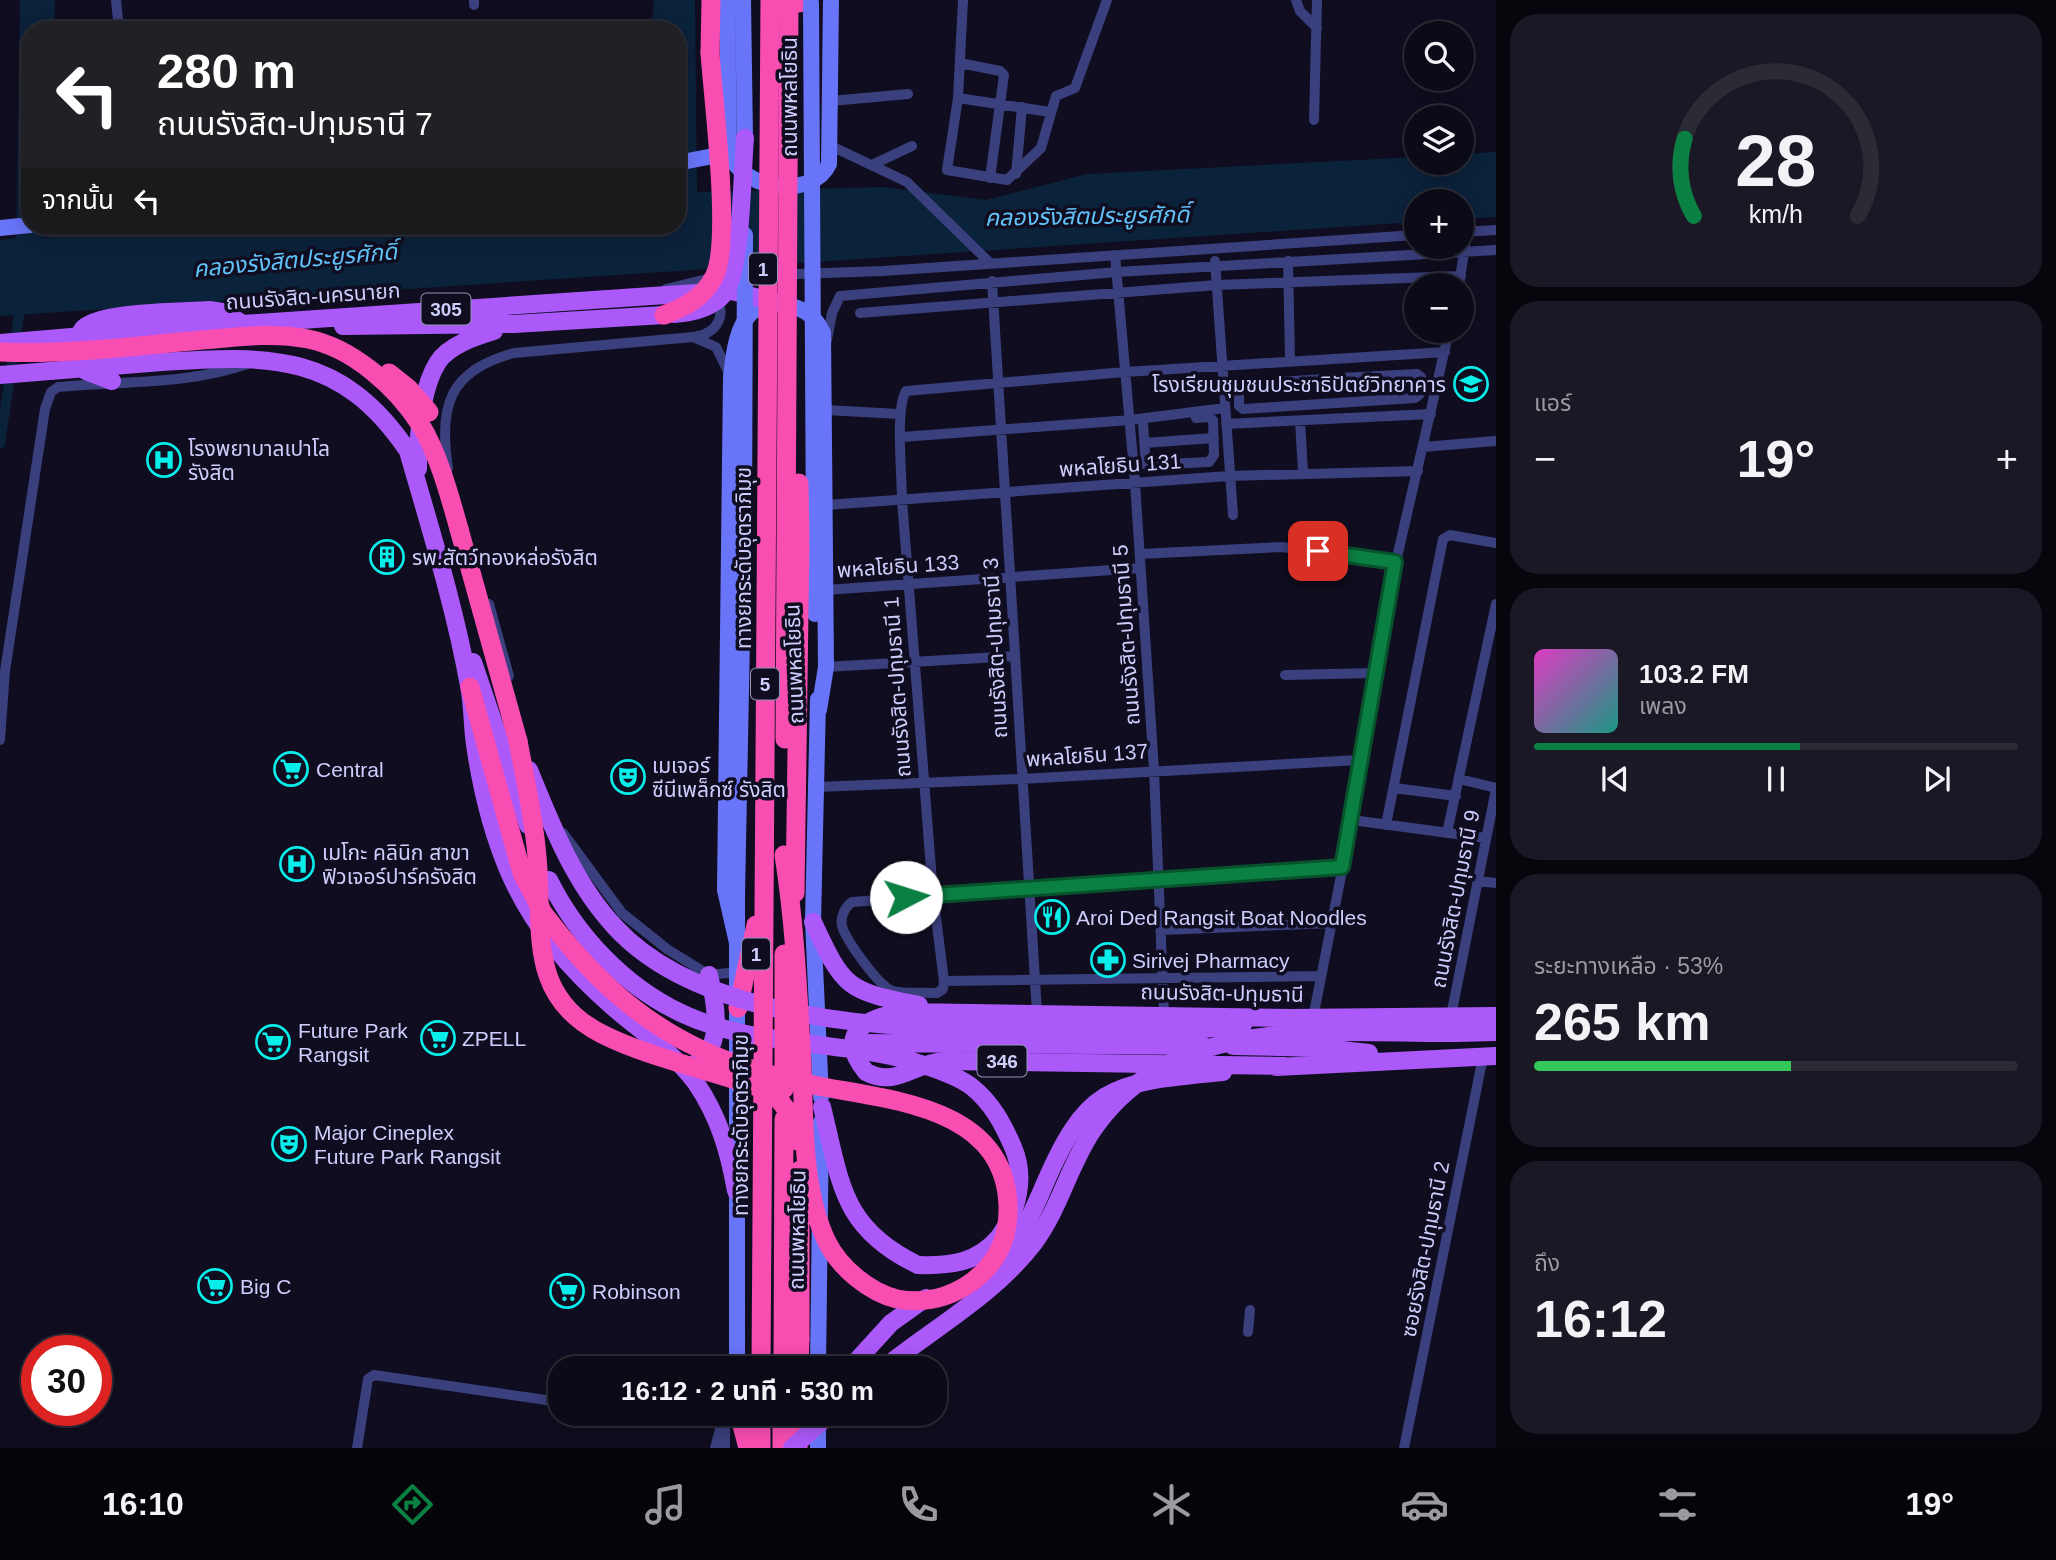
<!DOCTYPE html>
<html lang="th">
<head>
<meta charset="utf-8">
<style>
  :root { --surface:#0b0a17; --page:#191824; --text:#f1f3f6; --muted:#9a9aa1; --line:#2b2b36; --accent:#0b8043 }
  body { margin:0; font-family:Arial,"Noto Sans Thai",sans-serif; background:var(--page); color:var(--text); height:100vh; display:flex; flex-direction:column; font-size:26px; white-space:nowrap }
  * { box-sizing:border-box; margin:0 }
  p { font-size:23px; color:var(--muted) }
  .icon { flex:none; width:38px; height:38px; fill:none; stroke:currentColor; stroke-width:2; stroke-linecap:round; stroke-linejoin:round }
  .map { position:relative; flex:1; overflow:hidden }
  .side { display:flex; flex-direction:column; gap:14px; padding:14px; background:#06060d; width:560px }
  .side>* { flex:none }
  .hud { position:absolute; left:21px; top:21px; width:665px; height:214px; border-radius:28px; box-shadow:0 4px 18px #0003,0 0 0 2px var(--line); background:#202124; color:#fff; overflow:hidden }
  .buttons { position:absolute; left:1404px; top:21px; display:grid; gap:14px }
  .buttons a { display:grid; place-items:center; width:70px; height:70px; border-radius:50%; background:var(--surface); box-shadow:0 4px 18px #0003,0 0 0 2px var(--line); font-size:35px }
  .speed { position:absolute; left:21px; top:1335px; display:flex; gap:14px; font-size:35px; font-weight:700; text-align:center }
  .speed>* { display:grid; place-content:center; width:91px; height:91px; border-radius:50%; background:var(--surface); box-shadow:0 4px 18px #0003,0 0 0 2px var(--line); line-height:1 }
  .speed .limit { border:10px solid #d22; background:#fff; color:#111 }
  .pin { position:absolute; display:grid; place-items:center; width:60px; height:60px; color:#fff; margin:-30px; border-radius:14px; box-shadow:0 4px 10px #0006 }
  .me { position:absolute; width:77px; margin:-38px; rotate:85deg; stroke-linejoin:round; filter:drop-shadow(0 0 5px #0008) }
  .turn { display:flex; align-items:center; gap:24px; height:147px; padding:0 21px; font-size:32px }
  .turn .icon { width:91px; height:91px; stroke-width:2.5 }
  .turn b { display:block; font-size:49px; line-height:60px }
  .then { display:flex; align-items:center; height:66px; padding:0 21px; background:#0003; gap:14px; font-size:26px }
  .big { font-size:52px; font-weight:700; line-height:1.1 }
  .side .tile { flex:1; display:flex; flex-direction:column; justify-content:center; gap:10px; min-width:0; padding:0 24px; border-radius:28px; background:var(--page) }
  .side .dial { align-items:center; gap:0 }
  .dial svg { height:182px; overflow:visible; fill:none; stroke:var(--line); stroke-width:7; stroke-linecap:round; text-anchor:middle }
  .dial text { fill:var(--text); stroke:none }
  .song { display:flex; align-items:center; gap:21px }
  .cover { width:84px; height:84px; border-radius:10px; background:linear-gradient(135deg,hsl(310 70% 55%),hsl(170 70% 35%)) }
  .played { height:7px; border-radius:4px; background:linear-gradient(90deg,var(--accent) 55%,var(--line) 55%) }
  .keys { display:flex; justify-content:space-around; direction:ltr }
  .heat { display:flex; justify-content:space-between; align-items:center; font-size:38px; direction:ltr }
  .charge { height:10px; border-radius:5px; background:linear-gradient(90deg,#34c759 53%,var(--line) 0) }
  .trip { position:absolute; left:548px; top:1356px; width:399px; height:70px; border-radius:28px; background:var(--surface); box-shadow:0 4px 18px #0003,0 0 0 2px var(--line); font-weight:700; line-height:70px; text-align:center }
  .tab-bar { display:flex; height:112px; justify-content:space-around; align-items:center; background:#040409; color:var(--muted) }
  .tab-bar .icon { width:49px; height:49px }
  .tab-bar .current { color:var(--accent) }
  .tab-bar b { font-size:32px; color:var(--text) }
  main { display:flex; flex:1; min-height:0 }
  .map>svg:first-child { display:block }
  .water { fill:#0b223b }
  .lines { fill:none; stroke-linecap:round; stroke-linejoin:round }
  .canal { stroke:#0b223b; stroke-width:10 }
  .street { stroke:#3a3f7d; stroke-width:10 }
  .secondary { stroke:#6975f9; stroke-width:16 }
  .primary { stroke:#ab59f8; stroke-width:18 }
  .highway { stroke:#f84eb2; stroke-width:19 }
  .secondary-bridge { stroke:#6975f9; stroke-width:16 }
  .primary-bridge { stroke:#ab59f8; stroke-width:18 }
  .highway-bridge { stroke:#f84eb2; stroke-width:19 }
  .route-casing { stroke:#07532c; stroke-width:18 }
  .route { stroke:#0b8043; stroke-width:12 }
  .labels { text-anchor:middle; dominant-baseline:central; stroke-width:7; stroke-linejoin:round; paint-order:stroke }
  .shield { fill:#0f0d1f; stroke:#9594ba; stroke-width:2 }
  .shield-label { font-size:19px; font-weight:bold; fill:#cecefd }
  .street-label { font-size:21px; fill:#cecefd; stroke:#0f0d1f }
  .poi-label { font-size:21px; fill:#cecefd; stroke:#0f0d1f; text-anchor:start }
  .water-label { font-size:23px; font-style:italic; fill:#60c3f9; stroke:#0f0d1f }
</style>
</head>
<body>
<main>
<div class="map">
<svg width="1496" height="1448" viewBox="0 0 1496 1448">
  <rect width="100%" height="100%" fill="#0f0d1f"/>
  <path class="water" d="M 20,0 L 55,0 L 54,30 L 30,30 L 30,226 L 44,226 L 44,238 L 184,226 L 677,226 L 677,30 L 651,30 L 654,0 L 695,0 L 697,192 L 883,187 L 986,200 L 1087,174 L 1416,157 L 1416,163 L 1461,163 L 1461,154 L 1496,152 L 1496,217 L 1461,219 L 1461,201 L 1416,201 L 1416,222 L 0,316 L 0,240 L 16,238 Z"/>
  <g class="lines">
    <path class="canal" d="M 0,444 L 21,301"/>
    <path class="street" d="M 116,0 L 119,30
      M 963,0 L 958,98 L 947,170 L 1007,180 L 1041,148 L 1056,96 L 1075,88 L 1107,0
      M 1296,0 L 1300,11 L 1317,28
      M 474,5 L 474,0
      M 960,63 L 1000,71 L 1004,75 L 990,178
      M 958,98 L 1050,112
      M 831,101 L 908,94
      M 1314,120 L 1317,0
      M 831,146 L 907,182 L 990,263
      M 874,164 L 912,146
      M 1016,174 L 1022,107
      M 1461,232 L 1496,230
      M 1115,255 L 1135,483 L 1154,770 L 1164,1014
      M 1215,261 L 1233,515
      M 1288,261 L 1290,360
      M 741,276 L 883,271 L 1416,235
      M 992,281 L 1037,1013
      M 1459,285 L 1467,232
      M 666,289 L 715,277
      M 860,313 L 1217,285 L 1461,276
      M 697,336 C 716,333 728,315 715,298
      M 827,340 L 832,313 L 840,296 L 1117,272 L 1496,250
      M 1223,386 C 1288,381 1353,377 1417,374 L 1421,377 L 1420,394 L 1415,398 L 1243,409 L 1239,406 L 1239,385
      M 826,410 L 899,414
      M 1300,421 L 1303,472
      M 1143,424 L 1146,465 L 1209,462 L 1214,455 L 1213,420 L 1208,417 L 1196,418
      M 1226,424 L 1431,414
      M 902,437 L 1130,420 L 1225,408
      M 1144,443 L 1214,438
      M 1423,447 L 1496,441
      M 448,468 C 438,405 450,370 514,353 L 693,337 L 716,347 L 730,375
      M 826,505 L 1229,476 L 1418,471
      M 1140,554 L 1282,547 L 1395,562
      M 826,590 L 1140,568
      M 489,604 L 509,676
      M 826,667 L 1015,656
      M 1285,675 L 1375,673
      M 0,740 L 5,671 L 45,409 L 51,392 L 58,387 C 119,381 188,385 247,364
      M 1459,779 L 1496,788
      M 817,787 L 1021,779 L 1359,760
      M 1394,788 L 1456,796
      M 1352,820 L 1486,838
      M 1386,825 L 1443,539 L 1450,535 L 1496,543
      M 563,833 L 622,913 L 667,949 L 709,975 L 738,972
      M 1447,833 L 1496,604
      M 1477,881 L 1496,883
      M 1161,930 L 1332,923
      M 1321,976 L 944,981 L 943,989 L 937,993 C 923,992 906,994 893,991 C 879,987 846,940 842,926 C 840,917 845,907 852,902 L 1342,867
      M 944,981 L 933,894 L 902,500 C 902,475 895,409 906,391 L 1125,372 L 1445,352
      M 1451,1016 L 1496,789
      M 1313,1018 L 1352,820 L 1390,588 L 1449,331
      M 1248,1332 L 1250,1310
      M 636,1414 L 679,1421 L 707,1414
      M 725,1423 L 725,1448
      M 357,1448 L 368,1379 L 374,1375 L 560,1402
      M 715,1448 L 724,1414
      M 1404,1448 L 1483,1057"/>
    <path class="secondary" d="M 727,0 L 729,153 C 742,191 813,199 829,164 L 831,0
      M 743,0 L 745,138
      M 677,163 L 729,153
      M 0,228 L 30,225
      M 814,537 L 815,614
      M 818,699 L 813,922 L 821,1097
      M 737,943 L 725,890 L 731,377 C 735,341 740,293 791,306 C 807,310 816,318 823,333 L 826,667 L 819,710
      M 737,1368 L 737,896 L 744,534
      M 818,1368 L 821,1122
      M 818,1448 L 818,1415"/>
    <path class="primary" d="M 343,326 L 514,324 L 664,315
      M 154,330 L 696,293 L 732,291 L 779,303
      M 162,362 C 270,355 341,352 408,451 C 430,528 455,607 469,686 C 473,705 472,725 475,744 C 481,787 492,832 509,872 C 533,927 569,969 614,1008 C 642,1032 674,1053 696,1083 C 719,1117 729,1151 736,1191
      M 112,381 L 86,371 C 80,359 73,343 82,330 C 95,311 185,312 209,310 L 223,312 L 243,324
      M 418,469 C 418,437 420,390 438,362 C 449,345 475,337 494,331
      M 473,662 L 528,825
      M 813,922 C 844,989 847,991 919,1005
      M 1012,1030 L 1173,1032 L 1243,1025
      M 1455,1033 L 1496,1032
      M 1233,1046 L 1324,1048 L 1369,1053
      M 697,1062 C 725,1046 715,1000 709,975
      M 1285,1066 L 944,1061 C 914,1063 896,1088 866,1072 C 832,1031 872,1015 909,1012 L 1291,1018 L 1496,1016
      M 1276,1067 L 1496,1056
      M 822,1107 C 841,1183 841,1228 918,1265
      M 992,1265 C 1017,1247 1028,1222 1040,1195 C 1086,1084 1109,1083 1223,1072
      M 850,1368 L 891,1323 L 926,1298"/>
    <path class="highway" d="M 799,3 L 799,0
      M 710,53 L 711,0
      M 459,529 L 518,741
      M 470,687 L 522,873 L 541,909
      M 795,893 L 800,540
      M 738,1008 L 756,925
      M 799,1368 L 800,1339
      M 739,1414 L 748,1448
      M 761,1448 L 761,1414
      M 782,1448 L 782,1414
      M 798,1448 L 798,1414"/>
    <path class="secondary-bridge" d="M 811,3 L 814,537
      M 744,534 L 745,235"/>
    <path class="primary-bridge" d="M 674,314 C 691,313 712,308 724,294 C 742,272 742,170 745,138
      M 0,343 L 154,330
      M 0,375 L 162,362
      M 529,770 C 552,826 574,883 615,927 C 702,1022 892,1029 1012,1030
      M 549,880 C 577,936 624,986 681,1013 C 757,1049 844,1039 924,1065 C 940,1071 958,1076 972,1087 C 992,1103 1003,1124 1013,1147 C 1026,1177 1018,1211 999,1237 C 978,1263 950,1266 918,1265
      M 864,1043 L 1204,1046
      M 884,1368 C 935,1327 993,1296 1034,1243 C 1060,1208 1069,1165 1093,1130 C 1174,1011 1331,1034 1455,1033
      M 792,1448 L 830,1414"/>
    <path class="highway-bridge" d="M 664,315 C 685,307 703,298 714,277 C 732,243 713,99 710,53
      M 0,352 C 67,355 135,346 202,340 C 237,337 273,332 308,339 C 353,348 396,387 420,424 C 438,452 450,497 459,529
      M 389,373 L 409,389 L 429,412
      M 799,483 L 800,540
      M 785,739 L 789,0
      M 518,741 C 525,779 534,818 537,857 C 544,927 525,995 602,1034 C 651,1059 720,1072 774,1093 L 789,1113 L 797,1141
      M 543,913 C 586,970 634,1018 700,1049 C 737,1067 777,1077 818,1086 C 891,1100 1005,1107 1008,1206 C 1009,1237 998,1262 973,1281 C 950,1298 925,1304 897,1299 C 869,1292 840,1268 827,1242 C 802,1190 804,1121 802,1065 C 798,994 795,925 784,855
      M 784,1089 L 784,954
      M 800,1170 L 800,1339
      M 761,1368 L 770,0
      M 783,1368 L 784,1119"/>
  </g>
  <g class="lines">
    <g class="route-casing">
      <path id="route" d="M 906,897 L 1342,867 L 1395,562 L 1318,551"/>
    </g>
    <use href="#route" class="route"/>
  </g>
  <defs>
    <g id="school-ring" transform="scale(1.75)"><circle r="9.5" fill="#0f0d1f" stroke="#09eeeb" stroke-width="1.5"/><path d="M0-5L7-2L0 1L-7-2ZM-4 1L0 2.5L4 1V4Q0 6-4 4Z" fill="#09eeeb"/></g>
    <g id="hospital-ring" transform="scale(1.75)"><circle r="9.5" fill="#0f0d1f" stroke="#09eeeb" stroke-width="1.5"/><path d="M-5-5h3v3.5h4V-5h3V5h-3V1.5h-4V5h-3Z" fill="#09eeeb"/></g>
    <g id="building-ring" transform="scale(1.75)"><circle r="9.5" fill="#0f0d1f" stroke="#09eeeb" stroke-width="1.5"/><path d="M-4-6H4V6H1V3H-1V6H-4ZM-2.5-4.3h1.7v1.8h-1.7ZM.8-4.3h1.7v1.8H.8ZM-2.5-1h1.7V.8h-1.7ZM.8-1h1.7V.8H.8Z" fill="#09eeeb"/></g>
    <g id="supermarket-ring" transform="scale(1.75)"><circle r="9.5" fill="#0f0d1f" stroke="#09eeeb" stroke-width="1.5"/><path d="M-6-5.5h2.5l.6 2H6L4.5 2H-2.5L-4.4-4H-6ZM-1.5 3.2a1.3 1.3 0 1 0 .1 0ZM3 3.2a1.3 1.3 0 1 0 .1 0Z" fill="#09eeeb"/></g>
    <g id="theatre-ring" transform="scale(1.75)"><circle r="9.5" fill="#0f0d1f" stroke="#09eeeb" stroke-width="1.5"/><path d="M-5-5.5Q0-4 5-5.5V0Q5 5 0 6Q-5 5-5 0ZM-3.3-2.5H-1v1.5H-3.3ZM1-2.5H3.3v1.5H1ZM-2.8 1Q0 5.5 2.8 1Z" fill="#09eeeb"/></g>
    <g id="restaurant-ring" transform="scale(1.75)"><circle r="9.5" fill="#0f0d1f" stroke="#09eeeb" stroke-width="1.5"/><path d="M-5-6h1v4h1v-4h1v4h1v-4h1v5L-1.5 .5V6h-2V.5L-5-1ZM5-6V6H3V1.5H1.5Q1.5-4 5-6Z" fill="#09eeeb"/></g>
    <g id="pharmacy-ring" transform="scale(1.75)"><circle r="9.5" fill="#0f0d1f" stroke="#09eeeb" stroke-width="1.5"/><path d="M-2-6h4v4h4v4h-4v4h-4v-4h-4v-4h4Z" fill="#09eeeb"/></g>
  </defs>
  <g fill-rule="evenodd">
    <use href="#school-ring" x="1471" y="384"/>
    <use href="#hospital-ring" x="164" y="460"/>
    <use href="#building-ring" x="387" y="557"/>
    <use href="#supermarket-ring" x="291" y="769"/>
    <use href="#theatre-ring" x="628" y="777"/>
    <use href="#hospital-ring" x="297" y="864"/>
    <use href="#restaurant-ring" x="1052" y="917"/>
    <use href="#pharmacy-ring" x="1108" y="960"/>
    <use href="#supermarket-ring" x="438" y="1038"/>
    <use href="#supermarket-ring" x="273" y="1042"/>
    <use href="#theatre-ring" x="289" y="1144"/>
    <use href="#supermarket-ring" x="215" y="1286"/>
    <use href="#supermarket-ring" x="567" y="1291"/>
  </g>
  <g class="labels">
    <g class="shield">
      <rect x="749" y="253.5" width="28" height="31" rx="5"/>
      <rect x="421.5" y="293.5" width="49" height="31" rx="5"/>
      <rect x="751" y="668.5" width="28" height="31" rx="5"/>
      <rect x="742" y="938.5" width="28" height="31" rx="5"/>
      <rect x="977.5" y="1045.5" width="49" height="31" rx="5"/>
    </g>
    <g class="shield-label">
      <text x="763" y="269">1</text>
      <text x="446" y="309">305</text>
      <text x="765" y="684">5</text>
      <text x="756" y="954">1</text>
      <text x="1002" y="1061">346</text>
    </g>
    <g class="street-label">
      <text transform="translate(789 97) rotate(-90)">ถนนพหลโยธิน</text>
      <text transform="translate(313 296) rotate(-4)">ถนนรังสิต-นครนายก</text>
      <text transform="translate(1120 465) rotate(-4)">พหลโยธิน 131</text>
      <text transform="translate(743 558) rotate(-90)">ทางยกระดับอุตราภิมุข</text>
      <text transform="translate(898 566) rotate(-4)">พหลโยธิน 133</text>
      <text transform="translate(1126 635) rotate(-94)">ถนนรังสิต-ปทุมธานี 5</text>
      <text transform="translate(995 648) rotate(-93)">ถนนรังสิต-ปทุมธานี 3</text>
      <text transform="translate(794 664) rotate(-92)">ถนนพหลโยธิน</text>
      <text transform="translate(897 687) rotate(-94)">ถนนรังสิต-ปทุมธานี 1</text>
      <text transform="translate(1087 755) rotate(-4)">พหลโยธิน 137</text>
      <text transform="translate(1455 899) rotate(-79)">ถนนรังสิต-ปทุมธานี 9</text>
      <text transform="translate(1222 993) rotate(1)">ถนนรังสิต-ปทุมธานี</text>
      <text transform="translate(740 1125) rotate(-90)">ทางยกระดับอุตราภิมุข</text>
      <text transform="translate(797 1230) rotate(-89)">ถนนพหลโยธิน</text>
      <text transform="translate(1425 1249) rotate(-79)">ซอยรังสิต-ปทุมธานี 2</text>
    </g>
    <g class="poi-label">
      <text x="1446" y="384" text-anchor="end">โรงเรียนชุมชนประชาธิปัตย์วิทยาคาร</text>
      <text x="188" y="448">โรงพยาบาลเปาโล<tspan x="188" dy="24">รังสิต</tspan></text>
      <text x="412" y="557">รพ.สัตว์ทองหล่อรังสิต</text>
      <text x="652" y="765">เมเจอร์<tspan x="652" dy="24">ซีนีเพล็กซ์ รังสิต</tspan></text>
      <text x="316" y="769">Central</text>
      <text x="322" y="852">เมโกะ คลินิก สาขา<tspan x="322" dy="24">ฟิวเจอร์ปาร์ครังสิต</tspan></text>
      <text x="1076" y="917">Aroi Ded Rangsit Boat Noodles</text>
      <text x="1132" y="960">Sirivej Pharmacy</text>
      <text x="298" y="1030">Future Park<tspan x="298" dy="24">Rangsit</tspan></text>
      <text x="462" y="1038">ZPELL</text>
      <text x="314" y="1132">Major Cineplex<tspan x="314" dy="24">Future Park Rangsit</tspan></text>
      <text x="240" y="1286">Big C</text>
      <text x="592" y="1291">Robinson</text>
    </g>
    <g class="water-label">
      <text transform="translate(1087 216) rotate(-1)">คลองรังสิตประยูรศักดิ์</text>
      <text transform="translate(295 260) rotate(-5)">คลองรังสิตประยูรศักดิ์</text>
    </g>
  </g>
</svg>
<div class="buttons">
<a><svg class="icon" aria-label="search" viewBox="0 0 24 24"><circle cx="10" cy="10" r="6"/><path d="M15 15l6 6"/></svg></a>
<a><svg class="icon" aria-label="layers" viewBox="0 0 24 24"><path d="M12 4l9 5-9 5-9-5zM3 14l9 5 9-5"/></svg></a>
<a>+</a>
<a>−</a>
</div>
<div class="speed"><div class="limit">30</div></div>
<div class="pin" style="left:1318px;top:551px;background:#d93025"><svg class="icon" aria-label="arrive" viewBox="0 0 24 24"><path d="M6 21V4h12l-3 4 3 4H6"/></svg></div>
<svg class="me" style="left:906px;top:897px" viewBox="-20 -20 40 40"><circle r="19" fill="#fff"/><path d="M0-13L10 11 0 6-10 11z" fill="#0b8043"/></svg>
<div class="trip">16:12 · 2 นาที · 530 m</div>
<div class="hud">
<div class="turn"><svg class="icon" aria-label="left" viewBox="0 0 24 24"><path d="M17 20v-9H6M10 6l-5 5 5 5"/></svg><div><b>280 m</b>ถนนรังสิต-ปทุมธานี 7</div></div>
<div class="then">จากนั้น<svg class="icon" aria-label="left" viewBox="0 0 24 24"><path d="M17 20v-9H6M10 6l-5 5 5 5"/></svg></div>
</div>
</div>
<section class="side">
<div class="tile dial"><svg viewBox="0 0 100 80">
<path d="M14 69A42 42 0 1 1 86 69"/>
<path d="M14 69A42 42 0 0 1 10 35" stroke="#0b8043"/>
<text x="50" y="56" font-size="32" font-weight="700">28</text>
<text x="50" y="72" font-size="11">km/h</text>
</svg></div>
<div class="tile"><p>แอร์</p>
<div class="heat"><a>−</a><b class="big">19°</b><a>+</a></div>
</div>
<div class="tile">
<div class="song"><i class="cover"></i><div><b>103.2 FM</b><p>เพลง</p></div></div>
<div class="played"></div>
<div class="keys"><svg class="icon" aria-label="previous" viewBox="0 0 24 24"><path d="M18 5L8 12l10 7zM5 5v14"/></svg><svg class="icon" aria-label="pause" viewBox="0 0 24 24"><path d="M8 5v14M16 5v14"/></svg><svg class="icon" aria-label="next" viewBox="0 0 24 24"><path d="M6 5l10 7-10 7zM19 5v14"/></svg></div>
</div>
<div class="tile"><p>ระยะทางเหลือ · 53%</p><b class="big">265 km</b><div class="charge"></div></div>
<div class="tile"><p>ถึง</p><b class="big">16:12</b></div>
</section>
</main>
<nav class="tab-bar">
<b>16:10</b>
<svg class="icon current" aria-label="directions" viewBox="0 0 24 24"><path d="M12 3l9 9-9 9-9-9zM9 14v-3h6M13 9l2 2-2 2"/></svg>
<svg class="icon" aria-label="music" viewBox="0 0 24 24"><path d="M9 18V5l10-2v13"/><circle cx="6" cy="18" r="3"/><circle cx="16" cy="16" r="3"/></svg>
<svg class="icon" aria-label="phone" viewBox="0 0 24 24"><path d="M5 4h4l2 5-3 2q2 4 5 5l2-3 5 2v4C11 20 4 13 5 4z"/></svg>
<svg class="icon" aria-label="climate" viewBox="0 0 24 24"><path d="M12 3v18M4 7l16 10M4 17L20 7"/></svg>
<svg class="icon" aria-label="car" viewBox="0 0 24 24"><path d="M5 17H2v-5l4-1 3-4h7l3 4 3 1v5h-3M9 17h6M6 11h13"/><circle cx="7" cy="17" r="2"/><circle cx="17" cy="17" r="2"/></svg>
<svg class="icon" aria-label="filters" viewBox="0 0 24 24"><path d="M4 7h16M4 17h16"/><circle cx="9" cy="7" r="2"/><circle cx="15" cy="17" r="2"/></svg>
<b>19°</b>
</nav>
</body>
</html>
